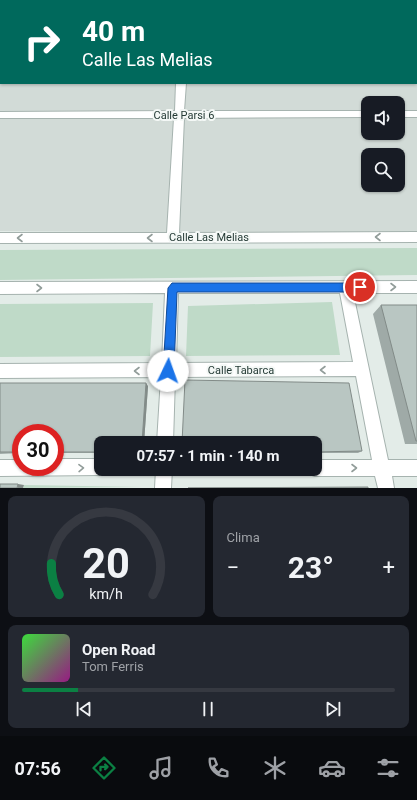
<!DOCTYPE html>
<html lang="es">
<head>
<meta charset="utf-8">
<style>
  :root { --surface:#171b24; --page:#242831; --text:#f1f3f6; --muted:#9ea1a6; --line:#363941; --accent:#0b8043 }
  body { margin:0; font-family:Roboto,sans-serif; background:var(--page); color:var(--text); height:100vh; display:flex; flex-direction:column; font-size:15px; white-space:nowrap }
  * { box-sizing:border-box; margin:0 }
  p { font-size:13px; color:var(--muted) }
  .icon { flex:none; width:22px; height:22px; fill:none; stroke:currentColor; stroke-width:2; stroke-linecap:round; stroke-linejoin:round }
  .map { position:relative; height:488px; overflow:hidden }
  .side { display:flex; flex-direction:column; gap:8px; padding:8px; background:#0d0f14; flex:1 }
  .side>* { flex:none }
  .guide { position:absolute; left:0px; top:0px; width:417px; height:84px; box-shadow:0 1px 3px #0004; background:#00695c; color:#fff; overflow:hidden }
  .tools { position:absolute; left:361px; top:96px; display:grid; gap:8px }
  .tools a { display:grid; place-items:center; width:44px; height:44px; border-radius:8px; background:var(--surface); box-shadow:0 1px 3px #0004; font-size:20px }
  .speed { position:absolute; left:12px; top:424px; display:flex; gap:8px; font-size:20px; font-weight:700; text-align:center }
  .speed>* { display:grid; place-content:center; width:52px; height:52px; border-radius:50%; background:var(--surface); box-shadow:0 1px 3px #0004; line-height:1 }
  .speed .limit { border:6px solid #d22; background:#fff; color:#111 }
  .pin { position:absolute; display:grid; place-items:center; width:34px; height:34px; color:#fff; margin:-17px; border:2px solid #fff; border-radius:50%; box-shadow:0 1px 4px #0007 }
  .me { position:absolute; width:44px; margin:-22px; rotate:3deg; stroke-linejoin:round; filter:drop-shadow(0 0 3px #0008) }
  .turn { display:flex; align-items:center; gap:14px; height:84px; padding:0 16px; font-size:18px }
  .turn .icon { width:52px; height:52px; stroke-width:2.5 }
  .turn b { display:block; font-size:28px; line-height:34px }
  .big { font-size:30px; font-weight:700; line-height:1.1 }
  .side .card { flex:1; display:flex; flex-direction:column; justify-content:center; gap:6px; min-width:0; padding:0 14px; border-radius:8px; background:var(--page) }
  .side .dial { align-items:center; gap:0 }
  .dial svg { height:104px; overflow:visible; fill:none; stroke:var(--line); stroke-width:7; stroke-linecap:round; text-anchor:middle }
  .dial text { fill:var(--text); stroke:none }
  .song { display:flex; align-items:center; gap:12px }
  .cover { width:48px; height:48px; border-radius:6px; background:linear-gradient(135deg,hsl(120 70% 55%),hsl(310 70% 35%)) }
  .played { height:4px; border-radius:2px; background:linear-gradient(90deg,var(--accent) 15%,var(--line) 15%) }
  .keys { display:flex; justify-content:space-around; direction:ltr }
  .heat { display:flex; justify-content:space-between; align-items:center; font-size:22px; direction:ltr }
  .side .tiles { flex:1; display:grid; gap:8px; grid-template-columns:1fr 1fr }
  .card:last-child { grid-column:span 2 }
  .trip { position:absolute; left:94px; top:436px; width:228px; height:40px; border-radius:8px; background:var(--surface); box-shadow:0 1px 3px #0004; font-weight:700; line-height:40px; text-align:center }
  .dock { display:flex; height:64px; justify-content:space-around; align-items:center; background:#090b0e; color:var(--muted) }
  .dock .icon { width:28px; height:28px }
  .dock .current { color:var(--accent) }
  .dock b { font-size:18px; color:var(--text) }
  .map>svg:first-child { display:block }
  .built { fill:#d2dbd7; fill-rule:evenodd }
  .green { fill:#bfdac8 }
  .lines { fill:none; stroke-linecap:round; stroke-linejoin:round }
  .minor-casing { stroke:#a6b3af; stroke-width:2 }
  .minor { fill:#fff; fill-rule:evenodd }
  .wall { fill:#9faaa7 }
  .shaded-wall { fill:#828b88 }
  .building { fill:#b9c6c2; stroke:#828b88 }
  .oneway { stroke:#929d9a }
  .route { fill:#1a73e8; stroke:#114b97 }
  .labels { text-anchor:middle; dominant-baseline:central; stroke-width:4; stroke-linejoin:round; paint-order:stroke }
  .street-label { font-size:11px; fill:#253b36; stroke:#f4f8f6 }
</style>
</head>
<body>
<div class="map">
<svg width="417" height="488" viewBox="0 0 417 488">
  <rect width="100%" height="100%" fill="#e3ece8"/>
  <path class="built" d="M 0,0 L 417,0 L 417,234 L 0,231 ZM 1,1 L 416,1 L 416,83 L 1,83 ZM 368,103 L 398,103 L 398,133 L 368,133 ZM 368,155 L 398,155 L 398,185 L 368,185 Z"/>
  <path class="green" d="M 417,248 L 417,275 L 0,280 L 0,250 Z
    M 332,302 L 340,355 L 186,356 L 188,306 Z
    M 153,303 L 150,356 L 0,357 L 0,304 Z
    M 24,485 L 142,487 L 23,488 Z"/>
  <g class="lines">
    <g class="minor-casing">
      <path id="minor" d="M 77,0 L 85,0 L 85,1 L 77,1 Z
        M 167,0 L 175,0 L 175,1 L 167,1 Z
        M 181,0 L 189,0 L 189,1 L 181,1 Z
        M 194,0 L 202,0 L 202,1 L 194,1 Z
        M 377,0 L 385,0 L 385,1 L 377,1 Z
        M 394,0 L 402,0 L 402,1 L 394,1 Z
        M 416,38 L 417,38 L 417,44 L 416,44 Z
        M 176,83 L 186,83 L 184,111 L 368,111 L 368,117 L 184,118 L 179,233 L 417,232 L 417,242 L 0,243 L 0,233 L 167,233 L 174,118 L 0,118 L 0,112 L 175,111 Z
        M 398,111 L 417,111 L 417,117 L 398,117 Z
        M 417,281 L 417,293 L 353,293 L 388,460 L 417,460 L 417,476 L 392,476 L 394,488 L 378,488 L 375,476 L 315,476 L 309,474 L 307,469 L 315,469 L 315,460 L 372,460 L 356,376 L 175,377 L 173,443 L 157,443 L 161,377 L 0,378 L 0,364 L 162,363 L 165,293 L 0,294 L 0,282 ZM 178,293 L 340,293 L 353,362 L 176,363 Z
        M 55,459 L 101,459 L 101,469 L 108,469 L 107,473 L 101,475 L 0,476 L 0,460 L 21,460 L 21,467 L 55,467 Z
        M 156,469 L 172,469 L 171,488 L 155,488 Z"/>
    </g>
    <use href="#minor" class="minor"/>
  </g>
  <path class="wall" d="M 0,0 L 78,0 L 77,1 L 1,1 L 1,78 L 0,78 Z
    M 381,305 L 417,305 L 417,444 L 405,444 L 373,314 Z
    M 0,383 L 148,386 L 144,443 L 101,443 L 101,453 L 55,453 L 55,433 L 21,433 L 21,453 L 0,454 Z
    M 315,443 L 362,451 L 358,453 L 315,453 Z"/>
  <path class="shaded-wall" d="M 72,0 L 78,0 L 77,1 L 72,1 Z
    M 146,383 L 148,386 L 144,443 L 142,443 Z
    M 18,484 L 24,485 L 23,488 L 17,488 Z"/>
  <path class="building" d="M 0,0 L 64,0 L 64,1 L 1,1 L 1,14 L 0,14 Z
    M 82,0 L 165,0 L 165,1 L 82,1 Z
    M 0,23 L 1,23 L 1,34 L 0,34 Z
    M 0,41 L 1,41 L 1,59 L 0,59 Z
    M 381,305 L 417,305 L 417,441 L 416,441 Z
    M 185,380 L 349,383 L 362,451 L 315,452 L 315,443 L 182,443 Z
    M 0,383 L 146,383 L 142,443 L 101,443 L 101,452 L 55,452 L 55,433 L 21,433 L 21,452 L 0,452 Z
    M 0,484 L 18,484 L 17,488 L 0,488 Z
    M 368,487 L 368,488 L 188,488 Z"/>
  <defs><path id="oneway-chevron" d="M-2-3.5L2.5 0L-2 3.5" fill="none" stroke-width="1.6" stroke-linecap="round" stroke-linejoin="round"/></defs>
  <g class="oneway">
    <use href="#oneway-chevron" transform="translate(378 237) rotate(180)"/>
    <use href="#oneway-chevron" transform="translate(20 238) rotate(180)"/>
    <use href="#oneway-chevron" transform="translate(150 238) rotate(180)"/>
    <use href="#oneway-chevron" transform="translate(393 287)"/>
    <use href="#oneway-chevron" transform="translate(39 288)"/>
    <use href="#oneway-chevron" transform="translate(323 370) rotate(180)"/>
    <use href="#oneway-chevron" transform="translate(137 371) rotate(180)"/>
    <use href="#oneway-chevron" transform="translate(81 468) rotate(-1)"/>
    <use href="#oneway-chevron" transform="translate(354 468)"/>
  </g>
  <path class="route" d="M 172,283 L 360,283 L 365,287 L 360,292 L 177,292 L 174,371 L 172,375 L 168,376 L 165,375 L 163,371 L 168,288 Z"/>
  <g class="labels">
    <g class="street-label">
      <text x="184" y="115">Calle Parsi 6</text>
      <text x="209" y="237">Calle Las Melias</text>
      <text x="241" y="370">Calle Tabarca</text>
    </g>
  </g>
</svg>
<div class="tools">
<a><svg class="icon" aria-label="sound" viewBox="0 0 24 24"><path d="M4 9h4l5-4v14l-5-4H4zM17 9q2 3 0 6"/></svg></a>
<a><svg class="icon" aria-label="search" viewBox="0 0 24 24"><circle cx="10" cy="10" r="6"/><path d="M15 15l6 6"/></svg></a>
</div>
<div class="speed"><div class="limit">30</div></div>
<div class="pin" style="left:360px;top:287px;background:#d93025"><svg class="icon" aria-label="arrive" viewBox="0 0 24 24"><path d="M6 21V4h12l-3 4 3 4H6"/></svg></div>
<svg class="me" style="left:168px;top:371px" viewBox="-20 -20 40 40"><circle r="19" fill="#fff"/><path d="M0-13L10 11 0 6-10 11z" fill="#1a73e8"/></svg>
<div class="trip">07:57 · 1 min · 140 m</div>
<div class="guide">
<div class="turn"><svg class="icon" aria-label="right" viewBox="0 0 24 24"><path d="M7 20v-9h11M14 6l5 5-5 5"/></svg><div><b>40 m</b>Calle Las Melias</div></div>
</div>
</div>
<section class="side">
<div class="tiles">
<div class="card dial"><svg viewBox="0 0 100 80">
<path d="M14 69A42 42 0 1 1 86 69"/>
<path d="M14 69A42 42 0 0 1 8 45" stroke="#0b8043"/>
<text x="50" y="56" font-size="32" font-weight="700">20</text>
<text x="50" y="72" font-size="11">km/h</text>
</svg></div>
<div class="card"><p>Clima</p>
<div class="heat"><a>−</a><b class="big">23°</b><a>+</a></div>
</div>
<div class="card">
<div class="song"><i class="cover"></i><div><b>Open Road</b><p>Tom Ferris</p></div></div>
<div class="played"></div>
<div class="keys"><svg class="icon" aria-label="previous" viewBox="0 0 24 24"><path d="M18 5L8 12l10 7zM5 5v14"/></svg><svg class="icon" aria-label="pause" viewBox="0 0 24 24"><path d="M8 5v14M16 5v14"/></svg><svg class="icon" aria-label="next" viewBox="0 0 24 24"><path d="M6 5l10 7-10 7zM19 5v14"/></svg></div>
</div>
</div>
</section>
<nav class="dock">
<b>07:56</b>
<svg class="icon current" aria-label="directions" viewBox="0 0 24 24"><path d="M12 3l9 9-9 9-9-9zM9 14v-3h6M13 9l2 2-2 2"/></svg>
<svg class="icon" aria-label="music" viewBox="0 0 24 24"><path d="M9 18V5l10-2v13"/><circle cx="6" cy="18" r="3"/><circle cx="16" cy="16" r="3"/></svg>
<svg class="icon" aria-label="phone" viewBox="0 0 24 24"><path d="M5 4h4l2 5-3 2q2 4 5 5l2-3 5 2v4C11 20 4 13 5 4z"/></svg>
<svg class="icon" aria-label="climate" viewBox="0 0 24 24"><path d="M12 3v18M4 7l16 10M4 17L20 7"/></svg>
<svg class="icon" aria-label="car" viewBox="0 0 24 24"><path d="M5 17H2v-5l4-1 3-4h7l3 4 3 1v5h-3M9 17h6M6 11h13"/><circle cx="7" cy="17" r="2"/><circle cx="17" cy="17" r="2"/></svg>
<svg class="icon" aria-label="filters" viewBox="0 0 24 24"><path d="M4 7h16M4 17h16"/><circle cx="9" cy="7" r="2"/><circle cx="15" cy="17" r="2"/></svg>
</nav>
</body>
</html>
